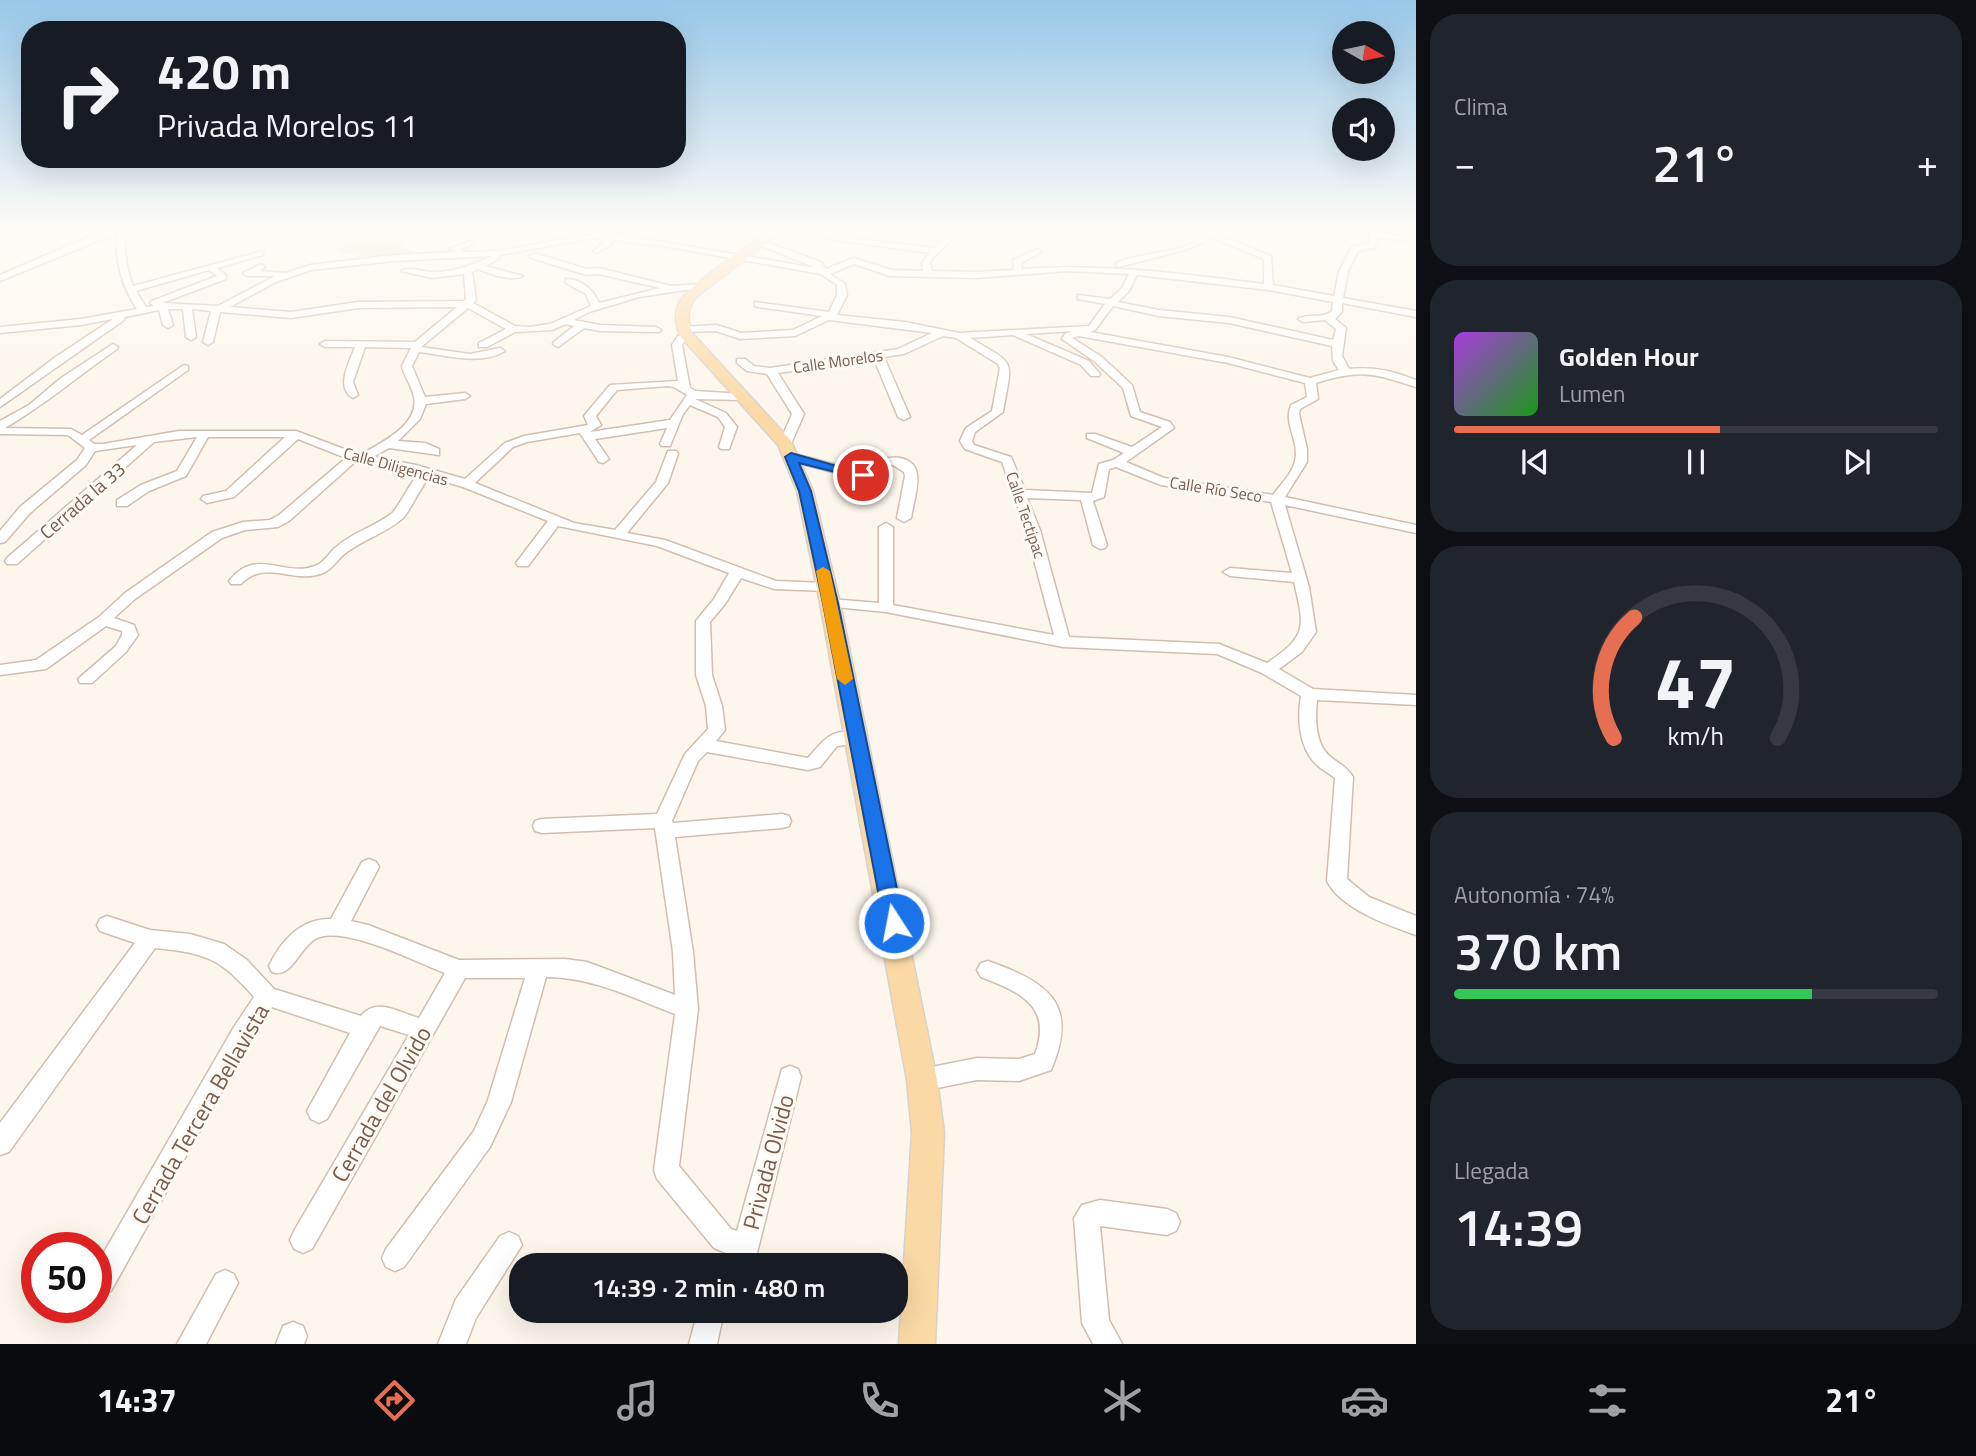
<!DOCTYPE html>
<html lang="es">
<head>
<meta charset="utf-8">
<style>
  :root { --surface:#171b24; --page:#20242c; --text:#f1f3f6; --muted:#9ea1a6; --line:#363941; --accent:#e76f51 }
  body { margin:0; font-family:"Titillium Web",sans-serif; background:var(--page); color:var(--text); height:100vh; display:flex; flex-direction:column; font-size:26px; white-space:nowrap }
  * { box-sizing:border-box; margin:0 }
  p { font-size:23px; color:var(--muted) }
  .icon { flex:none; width:38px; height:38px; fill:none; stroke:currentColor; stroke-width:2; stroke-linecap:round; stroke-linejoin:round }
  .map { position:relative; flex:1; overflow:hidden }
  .drawer { display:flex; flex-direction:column; gap:14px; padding:14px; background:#0d0f14; width:560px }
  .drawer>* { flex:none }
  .top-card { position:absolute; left:21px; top:21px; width:665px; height:147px; border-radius:28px; box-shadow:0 7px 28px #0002; background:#171b24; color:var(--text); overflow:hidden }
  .needle { width:46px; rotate:99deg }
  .tools { position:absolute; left:1332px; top:21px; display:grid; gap:14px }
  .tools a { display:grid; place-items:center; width:63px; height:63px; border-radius:50%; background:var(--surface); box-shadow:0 7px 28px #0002; font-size:35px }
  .speed { position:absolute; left:21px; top:1232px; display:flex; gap:14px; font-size:35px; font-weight:700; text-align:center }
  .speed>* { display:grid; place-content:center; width:91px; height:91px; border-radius:50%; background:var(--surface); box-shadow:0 7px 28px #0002; line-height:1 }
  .speed .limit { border:10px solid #d22; background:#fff; color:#111 }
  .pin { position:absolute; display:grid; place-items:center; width:60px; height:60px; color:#fff; margin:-30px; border:4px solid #fff; border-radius:50%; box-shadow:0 2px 7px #0007 }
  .me { position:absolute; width:77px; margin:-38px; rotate:349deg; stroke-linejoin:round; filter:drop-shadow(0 0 5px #0008) }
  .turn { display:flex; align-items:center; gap:24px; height:147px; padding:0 21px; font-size:32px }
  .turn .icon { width:91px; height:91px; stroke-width:2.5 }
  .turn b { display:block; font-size:49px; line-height:60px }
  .big { font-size:52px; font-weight:600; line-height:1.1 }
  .drawer .tile { flex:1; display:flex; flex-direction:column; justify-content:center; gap:10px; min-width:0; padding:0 24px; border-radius:28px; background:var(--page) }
  .drawer .dial { align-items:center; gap:0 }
  .dial svg { height:182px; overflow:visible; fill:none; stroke:var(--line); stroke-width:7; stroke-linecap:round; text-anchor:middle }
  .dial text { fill:var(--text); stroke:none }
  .song { display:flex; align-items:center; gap:21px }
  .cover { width:84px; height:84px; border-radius:10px; background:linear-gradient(135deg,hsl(280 70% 55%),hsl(120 70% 35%)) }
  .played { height:7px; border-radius:4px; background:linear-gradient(90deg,var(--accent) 55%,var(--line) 55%) }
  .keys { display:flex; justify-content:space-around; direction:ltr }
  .heat { display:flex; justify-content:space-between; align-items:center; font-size:38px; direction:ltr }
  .charge { height:10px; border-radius:5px; background:linear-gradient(90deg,#34c759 74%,var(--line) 0) }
  .trip { position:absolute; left:509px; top:1253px; width:399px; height:70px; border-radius:28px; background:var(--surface); box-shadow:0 7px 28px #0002; font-weight:600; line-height:70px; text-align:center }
  .menu { display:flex; height:112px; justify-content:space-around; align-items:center; background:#090b0e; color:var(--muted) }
  .menu .icon { width:49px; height:49px }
  .menu .on { color:var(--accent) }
  .menu b { font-size:32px; color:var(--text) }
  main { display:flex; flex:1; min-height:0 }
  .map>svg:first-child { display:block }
  .green { fill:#d8ecc9 }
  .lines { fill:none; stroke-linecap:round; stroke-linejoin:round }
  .minor-casing { stroke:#d1beb0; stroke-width:3 }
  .major-casing { stroke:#dad1cd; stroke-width:3 }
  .minor { fill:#fff; fill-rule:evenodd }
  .major { fill:#fbd9a5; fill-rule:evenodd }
  .route { fill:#1a73e8; stroke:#114b97; stroke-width:2 }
  .slow { fill:#f59e0b }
  .labels { text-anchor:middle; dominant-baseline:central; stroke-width:6; stroke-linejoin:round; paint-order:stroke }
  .far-street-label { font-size:16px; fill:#7a5c4d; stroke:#fffaf3 }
  .street-label { font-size:19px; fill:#7a5c4d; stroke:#fffaf3 }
  .near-street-label { font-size:23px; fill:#7a5c4d; stroke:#fffaf3 }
</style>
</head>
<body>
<main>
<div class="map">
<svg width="1416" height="1344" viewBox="0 0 1416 1344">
  <rect width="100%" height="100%" fill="#fdf6ec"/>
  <path class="green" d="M 335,227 L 450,227 L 437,234 L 426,231 L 406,236 L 404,239 L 409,240 L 403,241 L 400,247 L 415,251 L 404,257 L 357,257 L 362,252 L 343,254 L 337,249 L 358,241 L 316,242 L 339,233 L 334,231 L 339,230 Z"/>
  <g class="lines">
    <g class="minor-casing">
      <path id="minor" d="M 121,227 L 134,227 L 125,231 C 124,250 126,268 133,286 L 263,251 L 263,255 L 217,268 L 226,275 L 226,279 L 162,303 L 218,306 L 275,276 L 247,276 L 243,273 L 261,264 L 265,267 L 260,271 L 286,273 L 310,265 L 394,255 L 457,252 L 449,249 L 471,241 L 475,243 L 462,249 L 464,252 L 498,251 L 629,227 L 647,227 L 610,235 L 663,242 L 816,268 L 760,245 L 763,241 L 821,262 L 826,269 L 854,258 L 891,270 L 923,271 L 922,263 L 930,253 L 835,240 L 798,229 L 776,234 L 772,232 L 786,227 L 809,227 L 836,236 L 934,248 L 953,227 L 959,227 L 960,232 L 932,259 L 930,263 L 932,271 L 976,272 L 1014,270 L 1013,260 L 1037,249 L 1041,251 L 1040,253 L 1021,263 L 1022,269 C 1104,263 1184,274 1264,284 L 1264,259 L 1213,238 L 1185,250 L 1119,267 L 1115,264 C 1139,250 1197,255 1212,227 L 1220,227 L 1216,234 L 1271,256 L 1273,285 L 1334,296 L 1339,271 L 1352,247 L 1370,243 L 1370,227 L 1378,227 L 1378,233 L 1406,236 L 1403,240 L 1378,238 L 1377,247 L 1358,251 L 1348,271 L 1343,298 L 1416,311 L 1416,317 L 1342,303 L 1342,312 L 1335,319 L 1346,328 L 1342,356 L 1349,369 C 1373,366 1394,371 1416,380 L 1416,387 C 1371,373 1363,369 1316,383 L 1318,399 L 1300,409 L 1299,414 L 1307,449 L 1307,462 L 1285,497 L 1416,525 L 1416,533 L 1285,505 L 1309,587 L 1316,632 L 1302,652 L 1279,669 L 1313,689 L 1416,695 L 1416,705 L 1317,700 C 1315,719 1315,746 1332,758 C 1341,765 1347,767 1353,777 L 1347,879 L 1369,897 L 1416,916 L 1416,935 C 1388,925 1341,909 1327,881 L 1335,778 C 1329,773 1322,770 1317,765 C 1299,749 1297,718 1301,696 L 1262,673 L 1217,654 L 1063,647 L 886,612 L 825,606 L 823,603 L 825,600 L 830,599 L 879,603 L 879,527 L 886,523 L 893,527 L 893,605 L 1054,635 L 1026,530 L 1002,462 L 965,449 L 960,441 L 966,428 L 992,411 L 1000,368 L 998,364 L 956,338 L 943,336 L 904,354 L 884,357 L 910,417 L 904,420 L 898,417 L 874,359 L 778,373 L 804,414 L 791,444 L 785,448 L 779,444 L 792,414 L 767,374 L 747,371 L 737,363 L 737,359 L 745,359 L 754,366 L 770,368 L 898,349 L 932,333 L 829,320 L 795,336 L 740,339 L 716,331 L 684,332 L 679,329 L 681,327 L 717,325 L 741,333 L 793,330 L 822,316 L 758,307 L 755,306 L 755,302 L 829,312 L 837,295 L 837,285 L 821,274 L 663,246 L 612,240 L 611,245 L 597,253 L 593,251 L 604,242 L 603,239 L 594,238 L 499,255 L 499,259 L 485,266 L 523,276 C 512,282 490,274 478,269 L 472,272 L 476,300 L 473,303 L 515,326 L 530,327 L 550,324 L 591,306 L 586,294 L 566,283 L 566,279 C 581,279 594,290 599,303 L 660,288 L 599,274 L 587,275 L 531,258 L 530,256 L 534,253 L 587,269 L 599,268 L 671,286 L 701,284 L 705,287 L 639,297 L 589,312 L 574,320 L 600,325 L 656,327 L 661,330 L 659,332 L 600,331 L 584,328 L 558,347 L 553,344 L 554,342 L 574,326 L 566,324 L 552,330 L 515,332 L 487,347 L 479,347 L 479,343 L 506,329 L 468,308 L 421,347 L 470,354 L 500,348 L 505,351 C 481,366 446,355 419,352 L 412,366 L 425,397 L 465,393 L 470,396 L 465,399 L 426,404 L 420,419 L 398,441 L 425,443 L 439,449 L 439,455 L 389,448 L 373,457 L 416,465 L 465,479 L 505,443 L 524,436 L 588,425 L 584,416 L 610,385 L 678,381 L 672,345 L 678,336 L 691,334 L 691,338 L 685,340 L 682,345 L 690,388 L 696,391 L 742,394 L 747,397 L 742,400 L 695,399 L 726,413 L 737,427 L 729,449 L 721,449 L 719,447 L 725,427 L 718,417 L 690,405 L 683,414 L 670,446 L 662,446 L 660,444 L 667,428 L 595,439 L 609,459 L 603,463 L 599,462 L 580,433 L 527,442 L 513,447 L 475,483 L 574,523 L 615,530 L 656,482 L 668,451 L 676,451 L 678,454 L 668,483 L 627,533 L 665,540 L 776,581 L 826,583 L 833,587 L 826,591 L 774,589 L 741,578 L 725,604 L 710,622 L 712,675 L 722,706 L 725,730 L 716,741 L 808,758 C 826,738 832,726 863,735 L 865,739 L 863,743 L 837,746 L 820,767 L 808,770 L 707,752 L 698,761 L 672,821 L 673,823 L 782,814 L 789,816 L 791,821 L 789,826 L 782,828 L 675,837 L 693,952 L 698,1009 L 679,1166 L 731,1229 L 737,1231 L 782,1069 L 790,1066 L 798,1069 L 801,1077 L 754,1265 L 728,1265 L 731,1255 L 714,1248 L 657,1179 L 654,1170 L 675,1014 C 633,998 592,977 546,977 L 511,1102 L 490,1147 L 404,1267 L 395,1271 L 386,1267 L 382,1258 L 386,1249 L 474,1131 L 488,1100 L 525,978 L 465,978 L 312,1249 L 303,1253 L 294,1249 L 290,1240 L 294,1231 L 409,1035 L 380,1026 L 327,1119 L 319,1123 L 311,1119 L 307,1111 L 350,1033 L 272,1007 L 250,1041 L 111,1291 L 102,1295 L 96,1293 L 96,1266 L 234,1027 L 254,997 C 220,958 206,953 155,948 L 9,1152 L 0,1155 L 0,1123 L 135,943 L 100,931 L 97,925 L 100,919 L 107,916 L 150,930 L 190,934 L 224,944 L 247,960 L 274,989 L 361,1016 C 376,997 398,1012 419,1018 L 445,973 C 416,962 350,928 320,937 C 300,943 293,980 272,972 L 269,966 C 281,941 301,918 331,919 L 362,862 L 369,859 L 376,862 L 379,867 L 351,921 L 368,925 L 459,960 L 565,959 L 587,962 L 675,995 L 673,952 L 655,828 L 542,833 L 535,831 L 533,826 L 535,821 L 542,819 L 657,814 L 685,754 L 708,729 L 706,706 L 696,675 L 696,621 L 714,599 L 729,573 L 657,546 L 558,526 L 528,566 L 518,566 L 516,563 L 548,521 L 463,487 L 429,477 C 421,487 409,512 403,518 C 388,532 364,539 347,552 C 338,558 334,568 323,573 C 293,585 266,558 241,584 L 231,584 L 229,581 C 256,546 284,578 315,566 C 325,562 328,554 335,548 C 351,533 374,527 391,514 C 397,510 411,482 418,474 L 356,461 L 289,521 L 278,527 L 245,530 L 222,538 L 135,599 L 114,618 L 134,625 L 138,635 L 126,652 L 92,683 L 80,683 L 78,679 L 116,646 L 122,635 L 122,631 L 106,626 L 46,669 L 0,675 L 0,665 L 36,660 L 99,617 L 125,593 L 212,532 L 243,522 L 270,520 L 279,515 L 346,458 L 298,439 L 234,497 L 207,503 L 201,499 L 203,496 L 226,491 L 285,437 L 208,437 L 186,476 L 149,491 L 127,506 L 117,506 L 117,500 L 141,485 L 177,471 L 197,437 L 154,442 L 17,564 L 7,564 L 5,561 L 7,558 L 137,445 L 95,451 L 86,465 L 30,513 L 5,542 L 0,543 L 0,531 L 20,507 L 77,460 L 85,448 L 68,435 L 0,434 L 0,421 L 29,405 L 61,378 L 113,344 L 118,347 L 117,349 C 79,375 45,405 5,428 L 71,429 L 82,435 L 184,365 L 188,366 L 188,370 L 89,440 L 94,444 L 103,444 L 179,431 L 296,431 L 360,455 C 379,444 420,425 414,397 C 412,386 404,377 402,366 L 411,348 L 365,347 L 353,382 L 358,395 L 353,398 C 335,388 349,363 355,347 L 325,347 L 320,344 L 325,341 L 415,342 L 457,307 L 358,308 L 291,318 L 220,312 L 213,342 L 208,345 L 203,342 L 211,311 L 192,309 L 196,337 L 191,340 L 186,337 L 183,309 L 168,309 L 173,325 L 168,328 L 163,325 L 159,310 L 125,317 L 124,320 L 0,407 L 0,399 L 57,356 L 113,319 L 81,325 L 0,333 L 0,327 L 81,319 L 137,309 C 122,287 115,261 117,233 L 0,281 L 0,275 L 93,235 ZM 492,256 C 472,265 455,272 433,272 C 422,272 410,266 401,271 L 432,278 L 464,274 L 466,299 L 464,301 L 358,302 L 291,312 L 230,307 L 276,282 L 311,270 L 394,261 ZM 854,264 L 890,276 L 976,278 L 1068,271 L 1129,274 L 1122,288 L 1110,299 L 1078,295 L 1078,299 L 1105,304 L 1089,326 L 959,333 L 905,322 L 837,315 L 847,295 L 845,284 L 830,274 ZM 209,270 L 217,276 L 152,301 L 150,303 L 154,306 L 146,307 L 136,291 ZM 1137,275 L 1269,290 L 1333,302 L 1332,311 C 1323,319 1308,313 1298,319 L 1303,322 L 1325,320 L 1336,329 L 1333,340 L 1229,317 L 1159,310 L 1118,302 L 1129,291 ZM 1113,306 L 1159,316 L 1229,323 L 1332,346 L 1333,361 L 1339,370 L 1310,378 L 1228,357 L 1090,332 L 1095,330 ZM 1073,331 L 1065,334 L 1062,339 L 1094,361 L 1123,388 L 1131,416 L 1162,427 L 1132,447 L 1095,434 L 1087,434 L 1087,438 L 1124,453 L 1113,460 L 1099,464 L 1092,493 L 1025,490 L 1011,457 L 974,445 L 972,441 L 975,432 L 1003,412 C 1012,358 1018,366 970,338 L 1013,335 L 1081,365 L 1091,376 L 1099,376 L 1100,374 L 1089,361 L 1026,334 ZM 1079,336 L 1228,363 L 1305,383 L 1307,397 L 1291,405 C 1283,424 1300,441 1295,461 C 1292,474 1281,484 1273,495 L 1164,478 L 1126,462 L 1174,428 L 1170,422 L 1140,412 L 1132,385 L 1102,357 L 1072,338 ZM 667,386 L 674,387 L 687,395 L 670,420 L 590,432 L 601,425 L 596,416 L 617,390 ZM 1116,467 L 1161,485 L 1271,502 L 1292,573 L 1230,568 L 1223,572 L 1230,576 L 1294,582 C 1305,628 1307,636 1267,663 L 1219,644 L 1069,637 L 1040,530 L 1027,498 L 1081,500 L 1093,545 L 1100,549 L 1105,548 L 1107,545 L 1093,501 L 1104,497 L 1109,469 Z
        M 791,453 L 863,472 C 876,454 914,451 917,474 C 919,487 913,505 911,518 L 904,522 L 897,518 L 905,476 L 904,472 L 893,465 L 884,465 L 870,479 L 863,480 L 787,460 L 785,457 Z
        M 988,961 C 1047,982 1080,1003 1051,1070 L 1019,1081 L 977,1080 L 922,1091 L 914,1088 L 911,1080 L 914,1072 L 922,1069 L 977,1058 L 1019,1059 L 1035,1054 C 1053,1006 1020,992 981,977 L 977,970 L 981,963 Z
        M 1100,1200 L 1167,1209 L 1176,1213 L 1180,1222 L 1176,1231 L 1167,1235 L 1100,1226 L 1109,1320 L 1122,1344 L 1093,1344 L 1082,1323 L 1074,1218 L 1082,1205 Z
        M 509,1232 L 518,1236 L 522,1245 L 476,1318 L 466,1344 L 438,1344 L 456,1299 L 500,1236 Z
        M 225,1270 L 234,1274 L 238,1283 L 206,1344 L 177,1344 L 216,1274 Z
        M 698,1311 L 724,1311 L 717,1344 L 689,1344 Z
        M 293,1322 L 303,1326 L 307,1336 L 304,1344 L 276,1344 L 283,1326 Z"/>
    </g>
    <g class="major-casing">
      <path id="major" d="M 775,227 L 787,227 L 696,297 C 687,308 687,319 692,333 L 791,441 L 813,491 L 840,603 L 937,1080 L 944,1133 L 935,1344 L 899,1344 L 912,1133 L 907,1080 L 820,603 L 797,491 L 778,445 L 681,337 C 676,327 674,316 678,305 C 687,284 754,243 775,227 Z"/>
    </g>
    <use href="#minor" class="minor"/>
    <use href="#major" class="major"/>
  </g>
  <linearGradient id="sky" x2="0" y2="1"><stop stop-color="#97c7e8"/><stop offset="0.55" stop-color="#fefbf6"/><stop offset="1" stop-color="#fefbf6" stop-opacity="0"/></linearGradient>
  <rect width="1416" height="415" fill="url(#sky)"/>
  <path class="route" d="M 791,453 L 869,475 L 863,479 L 799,463 L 811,491 L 838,603 L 904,923 L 901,929 L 894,932 L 887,929 L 884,923 L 823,603 L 799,491 L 785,457 Z"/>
  <path class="slow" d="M 823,567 L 830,571 L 853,679 L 845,685 L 837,679 L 816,571 Z"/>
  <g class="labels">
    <g class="far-street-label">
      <text transform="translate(838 361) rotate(-8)">Calle Morelos</text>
      <text transform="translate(396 466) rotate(15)">Calle Diligencias</text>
      <text transform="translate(1216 489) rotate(9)">Calle Río Seco</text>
      <text transform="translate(1026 515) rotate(71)">Calle Tectipac</text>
    </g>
    <g class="street-label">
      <text transform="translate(82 500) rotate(-41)">Cerrada la 33</text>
    </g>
    <g class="near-street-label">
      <text transform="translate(381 1104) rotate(-60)">Cerrada del Olvido</text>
      <text transform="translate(200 1114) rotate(-60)">Cerrada Tercera Bellavista</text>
      <text transform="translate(768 1162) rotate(-75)">Privada Olvido</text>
    </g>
  </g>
</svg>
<div class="tools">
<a><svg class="needle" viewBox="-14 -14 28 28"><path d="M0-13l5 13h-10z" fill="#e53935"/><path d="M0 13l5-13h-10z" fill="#9ea1a6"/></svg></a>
<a><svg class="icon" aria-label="sound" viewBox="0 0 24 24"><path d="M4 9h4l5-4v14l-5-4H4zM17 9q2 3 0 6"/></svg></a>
</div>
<div class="speed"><div class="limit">50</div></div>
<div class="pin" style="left:863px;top:475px;background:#d93025"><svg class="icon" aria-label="arrive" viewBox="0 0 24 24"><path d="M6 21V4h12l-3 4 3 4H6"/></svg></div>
<svg class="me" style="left:894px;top:923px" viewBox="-20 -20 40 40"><circle r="17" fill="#1a73e8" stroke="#fff" stroke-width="3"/><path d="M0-11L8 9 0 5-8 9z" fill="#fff"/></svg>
<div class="trip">14:39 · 2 min · 480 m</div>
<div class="top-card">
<div class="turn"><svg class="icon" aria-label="right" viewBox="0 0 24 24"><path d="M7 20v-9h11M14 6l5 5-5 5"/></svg><div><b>420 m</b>Privada Morelos 11</div></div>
</div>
</div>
<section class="drawer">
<div class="tile"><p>Clima</p>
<div class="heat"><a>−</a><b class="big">21°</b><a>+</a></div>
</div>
<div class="tile">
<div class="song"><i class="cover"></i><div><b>Golden Hour</b><p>Lumen</p></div></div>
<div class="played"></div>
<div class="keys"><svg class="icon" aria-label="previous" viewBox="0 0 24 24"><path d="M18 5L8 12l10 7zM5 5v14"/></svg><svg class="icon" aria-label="pause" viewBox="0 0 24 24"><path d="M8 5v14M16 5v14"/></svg><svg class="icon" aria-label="next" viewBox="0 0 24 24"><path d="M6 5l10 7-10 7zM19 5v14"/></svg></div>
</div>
<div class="tile dial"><svg viewBox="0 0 100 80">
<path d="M14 69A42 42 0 1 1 86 69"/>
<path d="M14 69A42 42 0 0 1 23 16" stroke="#e76f51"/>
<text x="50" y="56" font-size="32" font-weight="700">47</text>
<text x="50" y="72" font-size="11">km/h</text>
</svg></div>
<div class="tile"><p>Autonomía · 74%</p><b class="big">370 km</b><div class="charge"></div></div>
<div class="tile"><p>Llegada</p><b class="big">14:39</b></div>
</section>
</main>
<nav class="menu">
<b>14:37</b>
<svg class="icon on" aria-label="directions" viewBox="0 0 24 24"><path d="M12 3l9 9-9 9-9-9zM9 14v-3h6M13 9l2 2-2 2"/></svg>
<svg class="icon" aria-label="music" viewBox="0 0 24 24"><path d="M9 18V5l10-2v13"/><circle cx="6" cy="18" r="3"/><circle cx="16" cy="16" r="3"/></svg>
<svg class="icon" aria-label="phone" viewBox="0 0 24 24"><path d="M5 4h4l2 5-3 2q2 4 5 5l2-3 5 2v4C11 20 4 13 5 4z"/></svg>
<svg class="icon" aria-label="climate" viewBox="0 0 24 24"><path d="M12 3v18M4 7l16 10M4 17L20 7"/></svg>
<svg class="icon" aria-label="car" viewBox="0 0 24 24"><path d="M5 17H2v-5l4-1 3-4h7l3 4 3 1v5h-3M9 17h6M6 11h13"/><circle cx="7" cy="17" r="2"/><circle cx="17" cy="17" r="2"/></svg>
<svg class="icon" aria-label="filters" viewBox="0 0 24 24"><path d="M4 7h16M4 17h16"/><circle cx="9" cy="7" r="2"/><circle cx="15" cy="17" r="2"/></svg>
<b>21°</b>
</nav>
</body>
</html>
